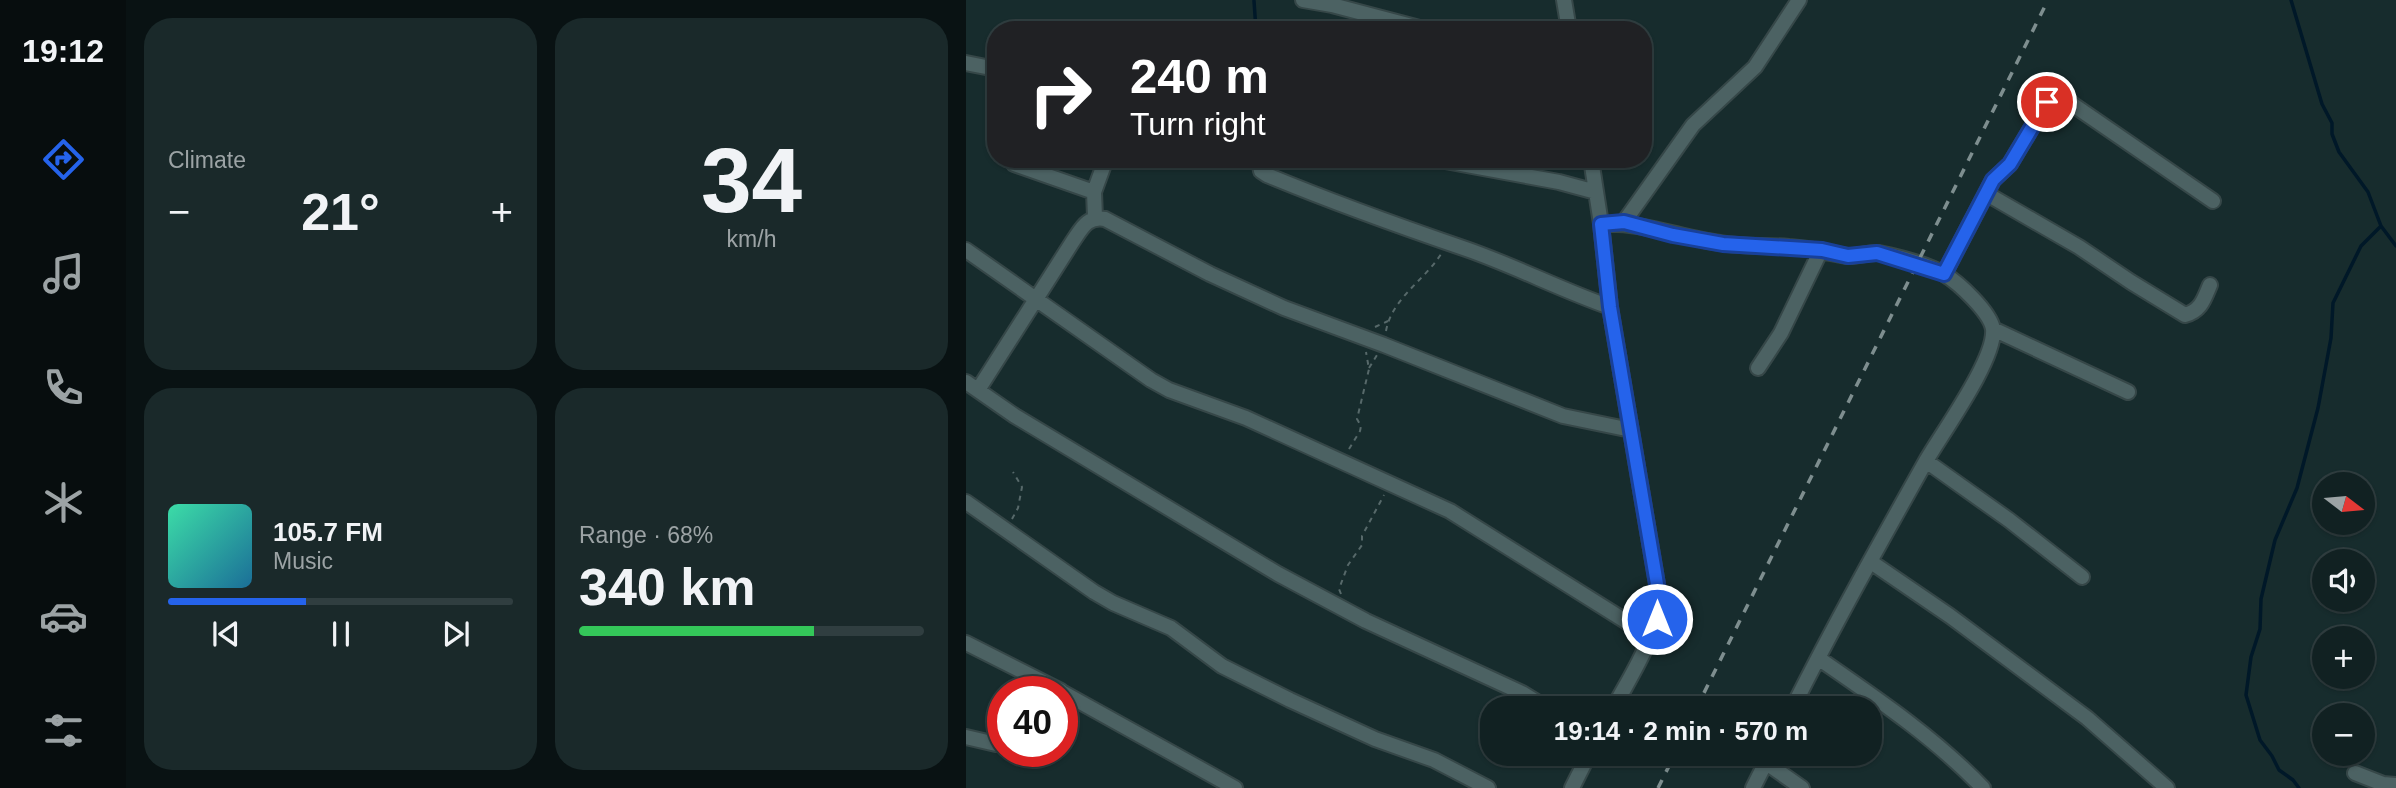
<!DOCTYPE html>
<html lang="en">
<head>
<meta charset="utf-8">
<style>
  :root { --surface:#112122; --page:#1a292a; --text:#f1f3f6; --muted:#9ca3a5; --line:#303e40; --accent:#2563eb }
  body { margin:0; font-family:Helvetica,sans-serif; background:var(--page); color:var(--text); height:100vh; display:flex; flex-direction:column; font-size:26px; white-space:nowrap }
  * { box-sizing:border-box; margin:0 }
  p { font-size:23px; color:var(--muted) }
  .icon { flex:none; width:38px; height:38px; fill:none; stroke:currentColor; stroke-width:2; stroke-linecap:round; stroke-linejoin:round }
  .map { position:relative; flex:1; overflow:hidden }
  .side { display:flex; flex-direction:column; gap:18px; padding:18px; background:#091213; width:840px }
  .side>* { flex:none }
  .hud { position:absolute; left:21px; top:21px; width:665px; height:147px; border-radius:28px; box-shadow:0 2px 5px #0004,0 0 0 2px var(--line); background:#202124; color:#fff; overflow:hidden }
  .needle { width:46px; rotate:106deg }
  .fabs { position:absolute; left:1346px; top:472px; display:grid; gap:14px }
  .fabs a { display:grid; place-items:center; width:63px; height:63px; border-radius:50%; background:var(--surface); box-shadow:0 2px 5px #0004,0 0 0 2px var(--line); font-size:35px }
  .speed { position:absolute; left:21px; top:676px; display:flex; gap:14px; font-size:35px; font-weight:700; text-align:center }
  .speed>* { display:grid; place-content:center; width:91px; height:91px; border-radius:50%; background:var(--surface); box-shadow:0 2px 5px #0004,0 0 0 2px var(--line); line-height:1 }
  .speed .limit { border:10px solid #d22; background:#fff; color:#111 }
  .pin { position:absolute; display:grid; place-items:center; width:60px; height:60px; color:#fff; margin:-30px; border:4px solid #fff; border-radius:50%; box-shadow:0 2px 7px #0007 }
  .me { position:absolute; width:77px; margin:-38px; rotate:0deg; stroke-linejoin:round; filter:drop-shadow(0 0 5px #0008) }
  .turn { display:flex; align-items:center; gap:24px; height:147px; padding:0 28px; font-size:32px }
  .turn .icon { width:91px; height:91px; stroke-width:2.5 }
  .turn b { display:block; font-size:49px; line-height:60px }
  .big { font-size:52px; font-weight:700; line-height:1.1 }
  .side .card { flex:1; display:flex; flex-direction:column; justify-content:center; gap:10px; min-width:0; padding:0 24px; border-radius:28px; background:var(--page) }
  .side .dial { align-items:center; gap:0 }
  .dial b { font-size:91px; line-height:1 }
  .song { display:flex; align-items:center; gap:21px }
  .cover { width:84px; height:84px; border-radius:10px; background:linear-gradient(135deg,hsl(160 70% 55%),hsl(200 70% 35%)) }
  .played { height:7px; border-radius:4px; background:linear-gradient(90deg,var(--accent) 40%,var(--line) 40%) }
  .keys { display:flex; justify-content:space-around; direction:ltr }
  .heat { display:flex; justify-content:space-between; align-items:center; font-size:38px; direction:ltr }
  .charge { height:10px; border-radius:5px; background:linear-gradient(90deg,#34c759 68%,var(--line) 0) }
  .side .tiles { flex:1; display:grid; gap:18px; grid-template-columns:repeat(2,1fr) }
  .trip { position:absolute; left:514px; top:696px; width:402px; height:70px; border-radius:28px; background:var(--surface); box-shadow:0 2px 5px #0004,0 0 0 2px var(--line); font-weight:700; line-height:70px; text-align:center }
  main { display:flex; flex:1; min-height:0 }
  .tabs { display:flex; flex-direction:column; width:126px; justify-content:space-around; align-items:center; background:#070d0e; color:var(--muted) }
  .tabs .icon { width:49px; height:49px }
  .tabs .active { color:var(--accent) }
  .tabs b { font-size:32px; color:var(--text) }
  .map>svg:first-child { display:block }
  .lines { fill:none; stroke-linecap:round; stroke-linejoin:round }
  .stream { stroke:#001828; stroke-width:3.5 }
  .minor-casing { stroke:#364748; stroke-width:18 }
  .path { stroke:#57696a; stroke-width:2; stroke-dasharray:5 5; stroke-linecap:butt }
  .minor { stroke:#4c6263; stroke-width:14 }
  .rail { stroke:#7e8e8f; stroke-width:3.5; stroke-dasharray:9 9; stroke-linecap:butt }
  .route-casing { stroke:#184099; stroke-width:18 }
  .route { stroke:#2563eb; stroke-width:12 }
</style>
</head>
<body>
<main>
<nav class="tabs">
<b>19:12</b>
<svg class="icon active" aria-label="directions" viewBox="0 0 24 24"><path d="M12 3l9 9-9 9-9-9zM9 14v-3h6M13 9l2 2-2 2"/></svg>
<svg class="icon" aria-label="music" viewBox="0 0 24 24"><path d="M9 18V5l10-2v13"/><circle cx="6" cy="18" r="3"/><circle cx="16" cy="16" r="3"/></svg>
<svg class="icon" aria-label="phone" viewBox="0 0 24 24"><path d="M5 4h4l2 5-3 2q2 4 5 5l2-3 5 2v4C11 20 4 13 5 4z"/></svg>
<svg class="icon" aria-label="climate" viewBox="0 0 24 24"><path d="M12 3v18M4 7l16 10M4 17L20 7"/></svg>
<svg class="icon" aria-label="car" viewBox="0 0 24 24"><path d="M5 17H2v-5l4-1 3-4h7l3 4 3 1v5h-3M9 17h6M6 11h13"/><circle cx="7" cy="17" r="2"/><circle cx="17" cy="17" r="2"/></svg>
<svg class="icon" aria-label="filters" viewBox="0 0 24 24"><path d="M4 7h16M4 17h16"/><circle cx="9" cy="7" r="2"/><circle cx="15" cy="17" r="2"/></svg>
</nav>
<section class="side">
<div class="tiles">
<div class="card"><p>Climate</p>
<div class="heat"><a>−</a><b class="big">21°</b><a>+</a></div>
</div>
<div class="card dial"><b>34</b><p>km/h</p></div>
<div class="card">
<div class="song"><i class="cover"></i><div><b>105.7 FM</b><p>Music</p></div></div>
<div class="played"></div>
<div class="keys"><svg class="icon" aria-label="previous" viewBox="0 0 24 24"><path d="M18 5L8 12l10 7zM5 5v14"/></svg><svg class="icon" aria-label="pause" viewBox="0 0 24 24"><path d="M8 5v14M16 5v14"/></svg><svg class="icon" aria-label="next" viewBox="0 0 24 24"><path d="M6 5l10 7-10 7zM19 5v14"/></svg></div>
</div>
<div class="card"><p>Range · 68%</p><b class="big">340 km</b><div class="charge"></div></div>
</div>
</section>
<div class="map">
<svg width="1430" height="788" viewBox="0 0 1430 788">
  <rect width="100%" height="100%" fill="#172c2d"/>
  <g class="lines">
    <path class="stream" d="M 1325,0 L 1356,104 L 1366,123 L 1366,134 L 1373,152 L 1402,192 L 1415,226 L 1430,246
      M 288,1 L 290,30
      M 1333,788 L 1327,780 L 1313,770 L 1306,756 L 1294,740 L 1280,695 L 1285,657 L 1294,629 L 1295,599 L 1309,540 L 1331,488 L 1352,408 L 1365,338 L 1367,303 L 1395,246 L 1415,226"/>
    <g class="minor-casing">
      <path id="minor" d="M 337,0 L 366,5 L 461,30
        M 598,0 L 603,30
        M 0,63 L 30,69
        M 293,159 L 295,171 L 301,175 C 366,202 433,226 500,249 C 549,266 595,290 644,307
        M 468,159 L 593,182 L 630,192
        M 625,159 L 635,224 L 644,307 L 692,590 C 694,634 667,671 647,709
        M 48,164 L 128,192
        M 1021,194 L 1113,247 L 1165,282 L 1219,315 C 1235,311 1238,299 1244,285
        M 129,217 L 128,192 L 140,159
        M 658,222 L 727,125 L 789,67 L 833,0
        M 635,224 C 674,221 715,238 754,243 C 777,247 801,245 823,247 C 843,248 862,253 881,256 C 892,257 902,252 913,253 C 933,257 960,264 978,274 C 993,283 1024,312 1027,329 C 1030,359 976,433 960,461 C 914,543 868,625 826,709
        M 0,250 L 185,380 L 203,390 L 280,418 L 484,511 L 685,637
        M 978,274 L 1027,180 L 1044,164 L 1081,102 C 1090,98 1095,99 1103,102 L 1247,201
        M 1027,329 L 1162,392
        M 792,368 L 815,333 L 855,250
        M 0,382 L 49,416 L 312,574 L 400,621 L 556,693 L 582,709
        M 12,390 L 107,241 C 116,228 121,216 139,219 L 244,274 L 318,308 L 418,345 L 597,416 L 665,430
        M 960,461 L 1043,520 L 1116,577
        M 0,502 L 128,592 L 147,603 L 205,628 L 256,666 L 324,700 L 409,739 L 468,760 L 522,788
        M 905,562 L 984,616 L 1121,718 L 1201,788
        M 0,643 L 95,691
        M 852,658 C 910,698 968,737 1017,788
        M 96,692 L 269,788
        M 0,737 L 30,744
        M 799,762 L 836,788
        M 1389,773 L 1417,784 L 1430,785
        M 606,788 L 623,754
        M 787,788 L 803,756"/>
    </g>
    <path class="path" d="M 409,327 L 422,321
      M 420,331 C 426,298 458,281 475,254
      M 403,368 L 411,355
      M 383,449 L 394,431 L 395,426 L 391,419 L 403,369 L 400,352
      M 46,519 L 52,508 L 56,487 L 47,472
      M 375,594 L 373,589 L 382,565 L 396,545 L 396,536 L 418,495"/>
    <use href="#minor" class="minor"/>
    <path class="rail" d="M 730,709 L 1082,0
      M 692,788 L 709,754"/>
  </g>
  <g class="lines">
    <g class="route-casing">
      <path id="route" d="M 691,619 L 692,590 L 644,307 L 635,224 L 658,222 L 707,235 L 757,244 L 856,250 L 882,256 L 911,253 L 978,274 L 1027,180 L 1044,164 L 1081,102"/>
    </g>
    <use href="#route" class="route"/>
  </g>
</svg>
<div class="fabs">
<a><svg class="needle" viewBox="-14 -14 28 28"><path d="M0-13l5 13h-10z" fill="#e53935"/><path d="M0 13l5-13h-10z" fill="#9ca3a5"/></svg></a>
<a><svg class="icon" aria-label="sound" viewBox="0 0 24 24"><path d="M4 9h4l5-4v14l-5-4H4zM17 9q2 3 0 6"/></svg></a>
<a>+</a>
<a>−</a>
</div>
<div class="speed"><div class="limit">40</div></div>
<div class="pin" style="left:1081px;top:102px;background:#d93025"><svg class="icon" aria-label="arrive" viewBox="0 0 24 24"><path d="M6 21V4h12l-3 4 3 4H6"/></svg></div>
<svg class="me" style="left:691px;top:619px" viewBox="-20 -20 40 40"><circle r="17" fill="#2563eb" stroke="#fff" stroke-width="3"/><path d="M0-11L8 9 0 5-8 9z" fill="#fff"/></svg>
<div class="trip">19:14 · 2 min · 570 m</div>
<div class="hud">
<div class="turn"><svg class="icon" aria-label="right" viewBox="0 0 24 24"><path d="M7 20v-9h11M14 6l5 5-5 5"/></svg><div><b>240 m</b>Turn right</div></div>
</div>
</div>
</main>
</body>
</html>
